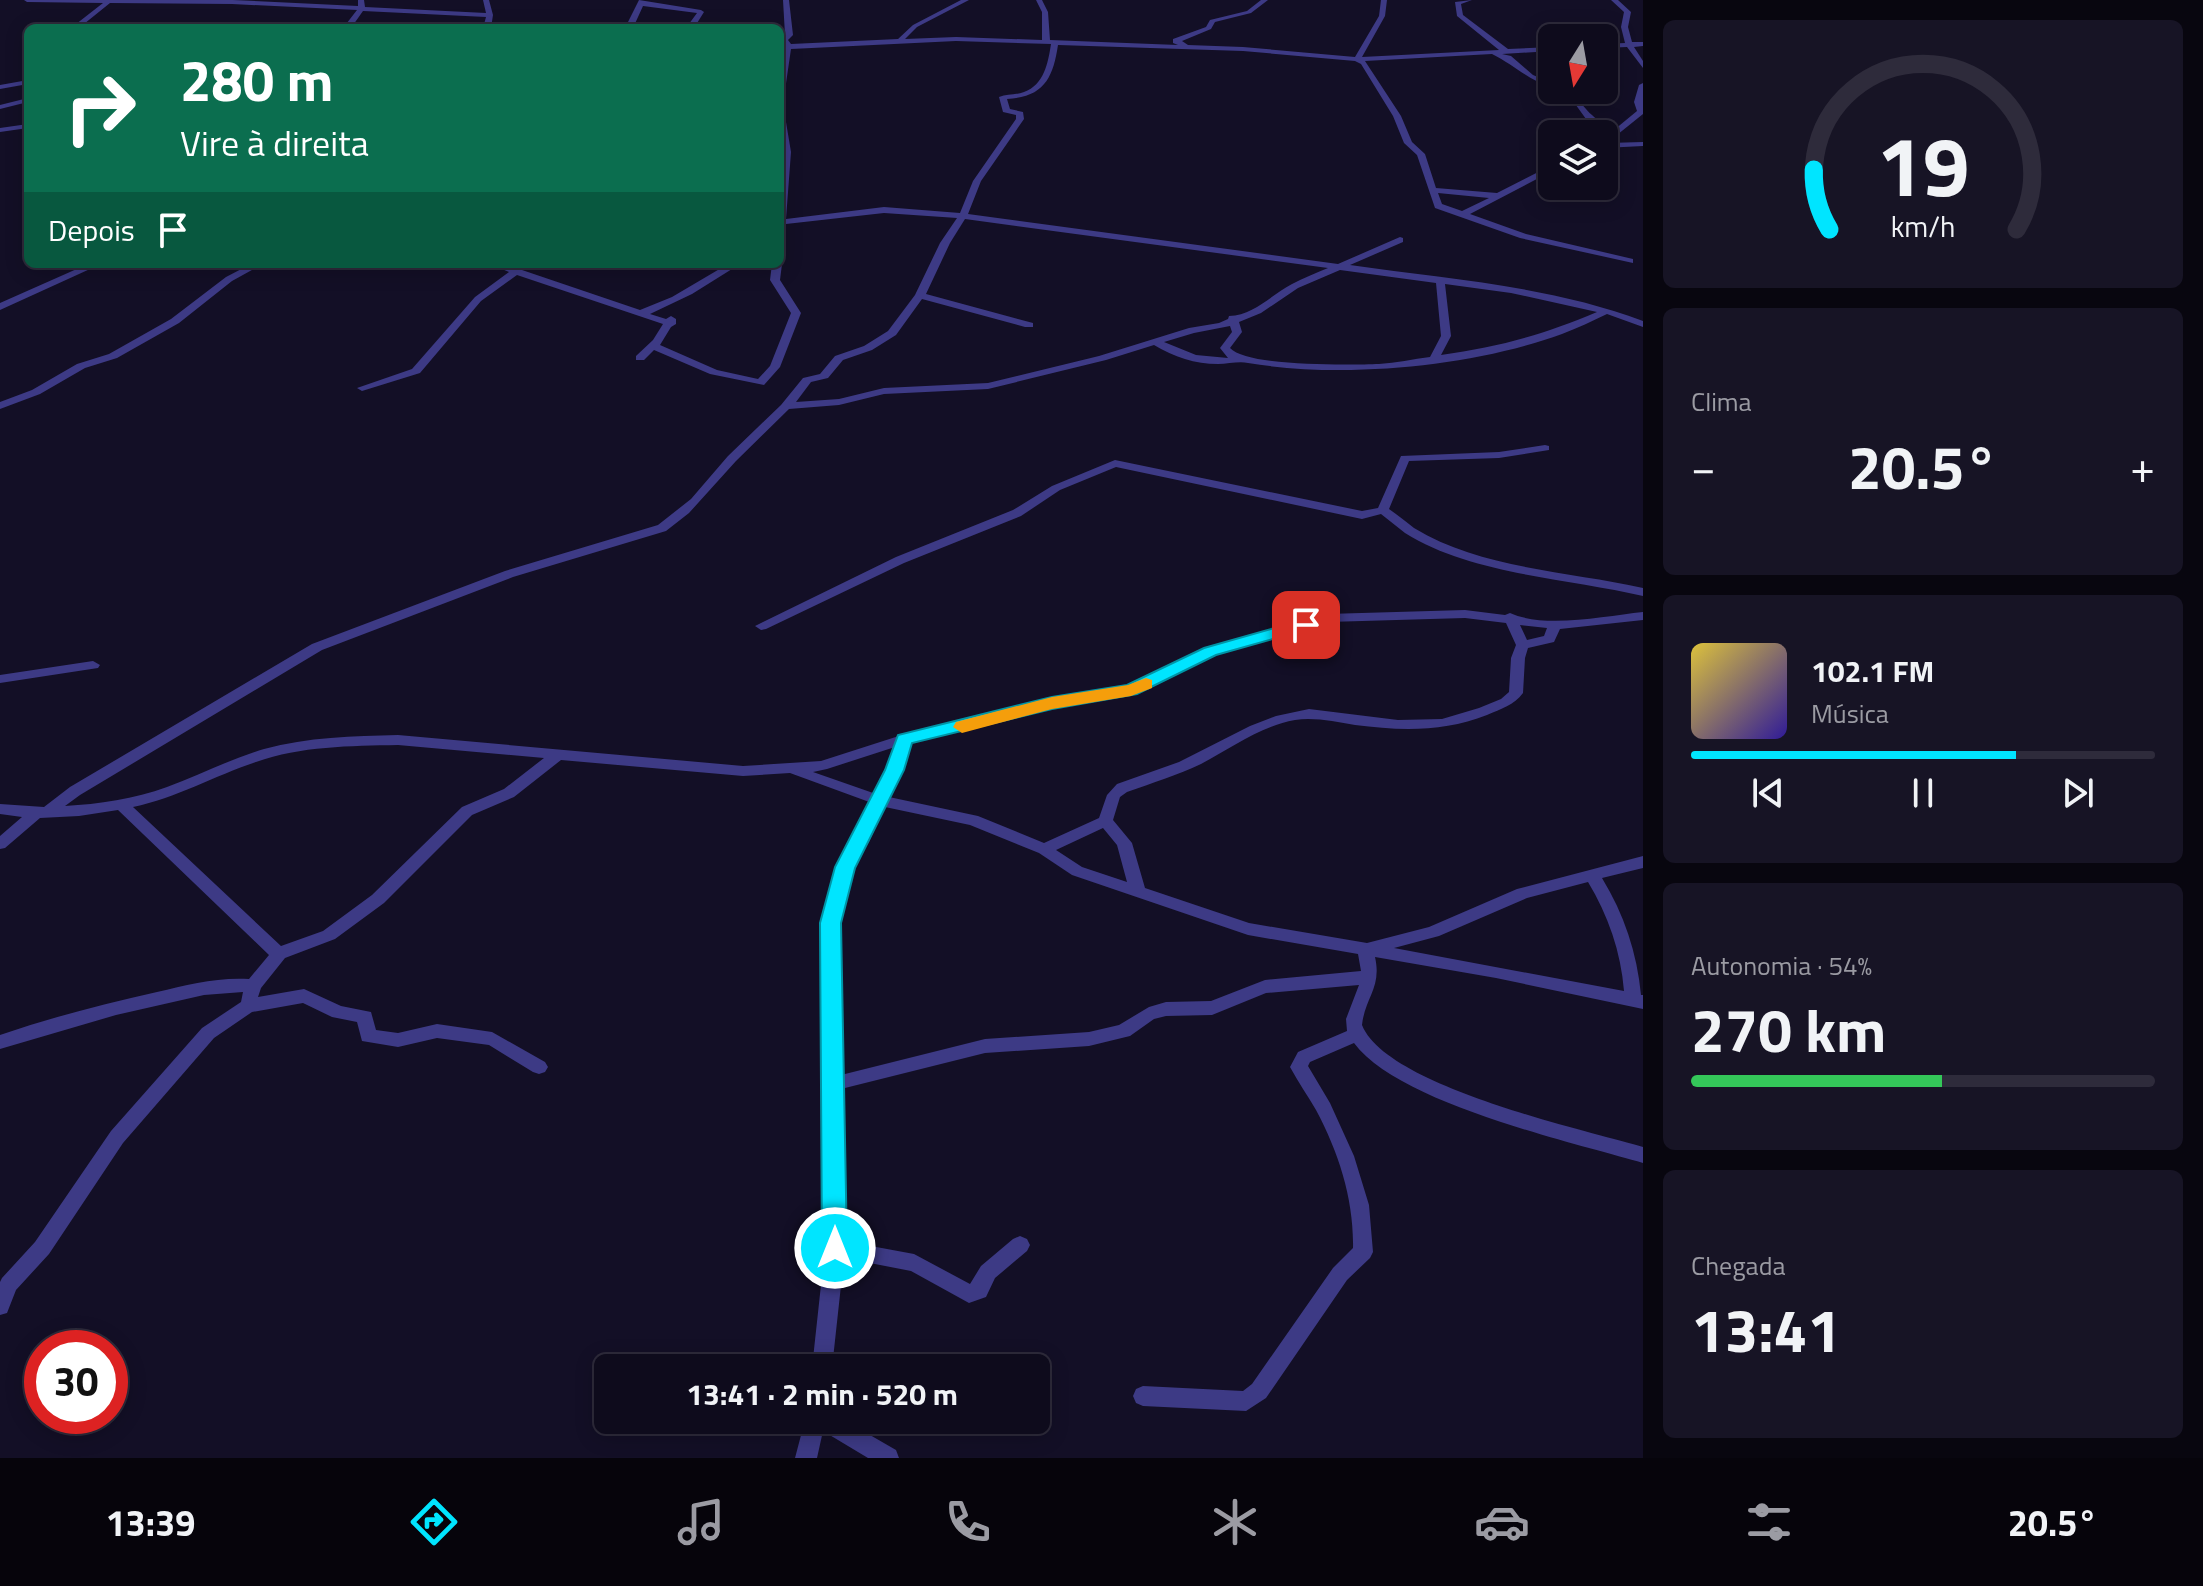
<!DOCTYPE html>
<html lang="pt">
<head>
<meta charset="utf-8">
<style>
  :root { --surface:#0e0b1c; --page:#171425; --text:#f1f3f6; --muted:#9b9ba3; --line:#2e2b3b; --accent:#00e5ff }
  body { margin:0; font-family:"Titillium Web",sans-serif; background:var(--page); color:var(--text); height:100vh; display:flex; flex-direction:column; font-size:30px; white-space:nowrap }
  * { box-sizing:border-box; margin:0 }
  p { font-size:26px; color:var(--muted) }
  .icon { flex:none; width:44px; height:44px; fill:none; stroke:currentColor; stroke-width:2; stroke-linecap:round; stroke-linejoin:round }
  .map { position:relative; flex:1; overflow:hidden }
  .panel { display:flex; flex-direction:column; gap:20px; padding:20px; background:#08060f; width:560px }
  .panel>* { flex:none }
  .top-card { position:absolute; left:24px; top:24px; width:760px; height:244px; border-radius:12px; box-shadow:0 4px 20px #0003,0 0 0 2px var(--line); background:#0b6e4f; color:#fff; overflow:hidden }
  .needle { width:52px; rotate:191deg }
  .controls { position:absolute; left:1538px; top:24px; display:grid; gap:16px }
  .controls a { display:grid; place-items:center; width:80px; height:80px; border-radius:12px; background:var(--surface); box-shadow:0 4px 20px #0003,0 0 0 2px var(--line); font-size:40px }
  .speed { position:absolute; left:24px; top:1330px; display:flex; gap:16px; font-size:40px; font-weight:700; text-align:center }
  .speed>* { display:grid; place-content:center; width:104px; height:104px; border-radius:50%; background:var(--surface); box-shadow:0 4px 20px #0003,0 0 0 2px var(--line); line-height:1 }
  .speed .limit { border:12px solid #d22; background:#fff; color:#111 }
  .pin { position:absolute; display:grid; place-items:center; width:68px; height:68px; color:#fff; margin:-34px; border-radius:16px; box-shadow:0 4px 12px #0006 }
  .me { position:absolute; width:88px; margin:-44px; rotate:0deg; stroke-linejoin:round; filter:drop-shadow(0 0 6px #0008) }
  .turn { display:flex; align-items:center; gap:28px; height:168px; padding:0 24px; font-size:36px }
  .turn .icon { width:104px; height:104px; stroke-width:2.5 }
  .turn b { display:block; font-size:56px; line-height:68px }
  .then { display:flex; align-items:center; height:76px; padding:0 24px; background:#0003; gap:16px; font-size:30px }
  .big { font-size:60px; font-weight:700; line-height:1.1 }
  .panel .tile { flex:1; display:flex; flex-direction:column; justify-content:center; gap:12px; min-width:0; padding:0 28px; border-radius:12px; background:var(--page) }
  .panel .dial { align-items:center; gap:0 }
  .dial svg { height:208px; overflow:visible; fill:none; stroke:var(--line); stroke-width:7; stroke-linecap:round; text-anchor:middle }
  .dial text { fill:var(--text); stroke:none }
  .song { display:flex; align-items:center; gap:24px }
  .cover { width:96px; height:96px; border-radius:12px; background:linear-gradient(135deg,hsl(50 70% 55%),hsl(250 70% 35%)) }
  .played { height:8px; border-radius:4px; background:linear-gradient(90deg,var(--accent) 70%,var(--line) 70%) }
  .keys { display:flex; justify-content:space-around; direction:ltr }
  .heat { display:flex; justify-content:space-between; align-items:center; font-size:44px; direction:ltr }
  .charge { height:12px; border-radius:6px; background:linear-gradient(90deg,#34c759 54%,var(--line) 0) }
  .trip { position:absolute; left:594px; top:1354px; width:456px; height:80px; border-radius:12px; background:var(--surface); box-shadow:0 4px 20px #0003,0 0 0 2px var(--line); font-weight:700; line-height:80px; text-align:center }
  .tab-bar { display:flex; height:128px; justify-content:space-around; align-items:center; background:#06040b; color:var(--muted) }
  .tab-bar .icon { width:56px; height:56px }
  .tab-bar .on { color:var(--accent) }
  .tab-bar b { font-size:36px; color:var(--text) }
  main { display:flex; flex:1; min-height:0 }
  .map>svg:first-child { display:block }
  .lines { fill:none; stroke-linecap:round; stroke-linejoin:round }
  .minor { fill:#3d3a85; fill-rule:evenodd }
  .route { fill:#00e5ff; stroke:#0095a6; stroke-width:2 }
  .slow { fill:#f59e0b }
</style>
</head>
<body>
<main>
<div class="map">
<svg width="1643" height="1458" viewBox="0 0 1643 1458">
  <rect width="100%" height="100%" fill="#130f26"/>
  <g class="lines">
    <path class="minor" d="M 24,0 L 233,0 L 358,6 L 358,0 L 364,0 L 365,7 L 486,13 L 483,0 L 489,0 L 493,15 L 491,28 L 483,28 L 486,17 L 363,11 L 351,28 L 343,28 L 357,10 L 232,4 L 110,3 L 79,28 L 71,28 L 103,3 L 27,2 Z
      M 639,0 L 701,10 L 704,12 L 694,28 L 686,28 L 697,13 L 643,6 L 633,28 L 625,28 Z
      M 783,0 L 789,0 L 793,35 L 788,40 L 791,44 L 898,39 L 913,25 L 961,0 L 969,0 L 917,27 L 905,39 L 956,37 L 1042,40 L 1042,12 L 1036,0 L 1042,0 L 1048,12 L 1050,40 L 1178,45 L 1173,43 L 1173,39 L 1206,27 L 1210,20 L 1247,11 L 1261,0 L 1268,0 L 1251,13 L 1215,22 L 1211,29 L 1182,41 L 1188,45 L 1243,47 L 1355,57 L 1379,16 L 1381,0 L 1387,0 L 1385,16 L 1362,57 L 1499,50 L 1457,16 L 1455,2 L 1472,0 L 1461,4 L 1463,15 L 1508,49 L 1552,47 L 1552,51 L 1502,54 L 1511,56 L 1533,75 L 1552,83 L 1552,88 C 1527,79 1514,65 1492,54 L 1365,61 L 1401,116 L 1412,142 L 1425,154 L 1436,188 L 1497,193 L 1552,165 L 1552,171 L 1470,214 L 1526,234 L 1633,259 L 1633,263 L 1520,238 L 1435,208 L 1417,155 L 1404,143 L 1393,116 L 1361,64 L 1355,61 L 1243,51 L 1058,45 C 1053,78 1044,97 1007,99 L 1010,109 L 1023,112 L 1024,119 L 981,181 L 968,214 L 1338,264 L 1400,237 L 1403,238 L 1403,242 L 1350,265 C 1448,279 1550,286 1643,321 L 1643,327 L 1607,314 C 1592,321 1578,328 1562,334 C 1472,367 1343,379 1248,363 C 1239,361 1228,364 1218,364 C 1195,364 1174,357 1154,345 L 1106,360 L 988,389 L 884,394 L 839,405 L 789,409 L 736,461 L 689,513 L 666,531 L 513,577 L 322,650 L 80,795 L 65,806 C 99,804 134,799 167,787 C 200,775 230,759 264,749 C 308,737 353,736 398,735 L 743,766 L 821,761 L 905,734 L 1052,698 L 1128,686 L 1205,648 L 1327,614 L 1465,610 L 1505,615 L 1510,613 C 1545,629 1605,616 1643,612 L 1643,620 L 1560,629 L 1554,642 L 1528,648 L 1525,658 L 1523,693 C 1514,705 1501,709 1487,715 C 1444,732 1401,731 1355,725 C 1336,722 1315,717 1295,720 C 1261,726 1231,748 1201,764 C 1178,775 1152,783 1127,792 L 1120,797 L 1113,820 L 1132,843 L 1145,888 L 1249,923 L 1367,943 L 1429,927 L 1517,889 L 1643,856 L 1643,868 L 1602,878 C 1624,914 1637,953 1641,995 L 1643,995 L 1643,1009 L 1496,978 L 1375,957 C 1382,988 1365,997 1362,1025 C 1386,1086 1581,1129 1643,1147 L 1643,1163 C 1571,1142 1398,1103 1354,1043 L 1310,1062 L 1308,1066 L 1330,1103 L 1354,1156 L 1369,1205 L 1373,1252 L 1370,1258 L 1347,1280 L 1266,1398 L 1246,1411 L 1143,1406 L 1136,1403 L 1133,1396 L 1136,1389 L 1143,1386 L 1243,1391 L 1252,1384 L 1333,1268 L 1353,1248 C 1354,1200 1339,1153 1316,1110 C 1308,1096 1298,1082 1290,1067 L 1298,1052 L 1347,1031 L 1346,1019 L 1359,985 L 1266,993 L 1212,1015 L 1166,1016 L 1154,1019 L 1130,1036 L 1089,1046 L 985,1053 L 841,1089 L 844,1241 L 914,1254 L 970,1284 L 981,1266 L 1013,1239 L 1020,1236 L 1027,1239 L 1030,1245 L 1027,1251 L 995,1278 L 986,1297 L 969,1303 L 911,1271 L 844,1258 L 832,1368 L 812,1368 L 825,1248 L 822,923 L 837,867 L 854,840 L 872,803 L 790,773 L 743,776 L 561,760 L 514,797 L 472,815 L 384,903 L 335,939 L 285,958 L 261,988 L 258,997 L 304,989 L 341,1006 L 371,1012 L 376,1030 L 398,1033 L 437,1024 L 492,1032 L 545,1062 L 548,1067 L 545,1072 L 539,1074 L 533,1072 L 489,1045 L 437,1038 L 398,1047 L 362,1041 L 357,1022 L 332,1017 L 303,1003 L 252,1012 L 214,1038 L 123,1143 L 49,1254 L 16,1290 L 7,1313 L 0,1315 L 0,1282 L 2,1278 L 35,1242 L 111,1131 L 202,1028 L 241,1002 L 243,992 L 204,995 L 116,1015 L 0,1049 L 0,1035 C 52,1017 104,1004 157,992 C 187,985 217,977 249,979 L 269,955 L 118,810 L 79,816 L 40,818 L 5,848 L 0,849 L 0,836 L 22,817 L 0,814 L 0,804 L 44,807 L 70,787 L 312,644 L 505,571 L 658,525 L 691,499 L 728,456 L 781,405 L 803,378 L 820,374 L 835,356 L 864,346 L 888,331 L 915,295 L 940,243 L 957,218 L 884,213 L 786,224 L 785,245 L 780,248 L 780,188 L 783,152 L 780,132 L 780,76 L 784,49 L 780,49 L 780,45 L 784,45 L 780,40 L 785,35 ZM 956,41 L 1051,44 C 1048,63 1044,85 1024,92 C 1016,95 1007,94 999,97 L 1003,112 L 1016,115 L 1016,119 L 973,181 L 960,213 L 884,207 L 786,219 L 791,152 L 783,104 L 791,49 ZM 1438,193 L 1489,198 L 1462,211 L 1442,204 ZM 965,219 L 1328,268 C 1316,273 1303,278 1292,284 C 1271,295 1254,315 1229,316 L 1228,319 L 1219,323 L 1189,328 L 1099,356 L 988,383 L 884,388 L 839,399 L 796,402 L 811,382 L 828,378 L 843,360 L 872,350 L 896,335 L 922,299 L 1025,327 L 1033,327 L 1033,323 L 926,294 L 950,243 ZM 1340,270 L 1436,283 L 1441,336 L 1430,357 C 1413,359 1396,363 1379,364 C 1351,365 1247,367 1230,348 L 1242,332 L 1239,322 L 1261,313 L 1298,288 ZM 1445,284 L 1511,293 L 1597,312 C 1543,335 1498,347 1441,355 L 1451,336 ZM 1230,326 L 1232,332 L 1220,348 L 1228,358 L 1196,355 L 1164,342 L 1194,333 ZM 1465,618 L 1506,623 L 1516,645 L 1511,658 L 1509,692 L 1501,699 L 1479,708 L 1442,719 L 1398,720 L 1309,709 L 1276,716 L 1250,726 L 1179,762 L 1117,784 L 1107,795 L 1099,818 L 1044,843 L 978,816 L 889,797 L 902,770 L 911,742 L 1052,708 L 1136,693 L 1215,654 L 1328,622 ZM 1520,625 L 1547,628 L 1544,636 L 1527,640 ZM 398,745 L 544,758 L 504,789 L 462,807 L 372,895 L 323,931 L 281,946 L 133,807 C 176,798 214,776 256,762 C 301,746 350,746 398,745 ZM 895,747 L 876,794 L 813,772 L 827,769 ZM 885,807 L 970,825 L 1039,853 L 1072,875 L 1248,935 L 1358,954 L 1361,971 L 1265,980 L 1211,1001 L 1166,1002 L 1149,1007 L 1119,1025 L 1089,1032 L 985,1039 L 841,1075 L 838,923 L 852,868 L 869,842 ZM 1103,828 L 1117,845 L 1127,882 L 1082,867 L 1056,850 ZM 1588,882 C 1608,915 1621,952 1624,991 L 1394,948 L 1439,936 L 1527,898 Z
      M 1611,0 L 1618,0 L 1631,12 L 1628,27 L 1632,42 L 1643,42 L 1643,46 L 1634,47 L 1643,61 L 1643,68 L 1627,47 L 1604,48 L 1604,44 L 1625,43 L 1621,27 L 1624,12 Z
      M 207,24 L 263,26 L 267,28 L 205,27 Z
      M 28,80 L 28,84 L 0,89 L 0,85 Z
      M 1643,83 L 1643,114 L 1607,143 L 1643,142 L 1643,146 L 1604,148 L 1604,138 L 1609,134 L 1586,119 L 1573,101 L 1557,90 C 1577,90 1579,104 1592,115 C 1598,121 1607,125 1614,130 L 1637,111 L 1634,102 L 1639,85 Z
      M 28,98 L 28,102 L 0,109 L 0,105 Z
      M 28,124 L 28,128 L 0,132 L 0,128 Z
      M 780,262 L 782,264 L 780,280 L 801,313 L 780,367 L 764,385 L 710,374 L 654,350 L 644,360 L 636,360 L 636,356 L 653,340 L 663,324 L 517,275 L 481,301 L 420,373 L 362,391 L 357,388 L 412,369 L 475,297 L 509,272 L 490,264 L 504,264 L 640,310 L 672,297 L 728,264 L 740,264 L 692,294 L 650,314 L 666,319 L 671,316 L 676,319 L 676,324 L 671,327 L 660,345 L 717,370 L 758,379 L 770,366 L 791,313 L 770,280 L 772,264 L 780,264 Z
      M 88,264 L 101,264 L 0,310 L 0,303 Z
      M 251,264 L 263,264 L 232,281 L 179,323 L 117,358 L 85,368 L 40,394 L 0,409 L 0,402 L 32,390 L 77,364 L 109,354 L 171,319 L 226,277 Z
      M 1545,445 L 1549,446 L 1549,450 L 1499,458 L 1409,461 L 1389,509 C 1398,515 1406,522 1414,528 C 1481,569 1568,571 1643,588 L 1643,596 C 1567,578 1472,575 1405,533 C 1397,527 1389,520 1381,514 L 1362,519 L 1116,467 L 1060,490 L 1021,516 L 904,563 L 766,629 L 761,630 L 755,626 L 896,557 L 1013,510 L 1052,486 L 1115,460 L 1362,511 L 1378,508 L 1401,456 L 1499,452 Z
      M 93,661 L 100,665 L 98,668 L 0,683 L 0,675 Z
      M 805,1420 L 844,1420 L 896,1450 L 899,1458 L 868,1458 L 823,1431 L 817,1458 L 795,1458 Z"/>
  </g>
  <path class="route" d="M 1306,619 L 1314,625 L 1312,628 L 1216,655 L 1137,694 L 1052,709 L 912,743 L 904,770 L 855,868 L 841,923 L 847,1248 L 844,1256 L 835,1260 L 826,1256 L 822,1248 L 820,923 L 835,867 L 885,770 L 898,735 L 1052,697 L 1127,685 L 1204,648 Z"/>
  <path class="slow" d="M 1146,678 L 1152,680 L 1152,688 L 1131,696 L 1052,709 L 962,733 L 953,727 L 956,722 L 1052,697 L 1128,685 Z"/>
</svg>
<div class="controls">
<a><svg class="needle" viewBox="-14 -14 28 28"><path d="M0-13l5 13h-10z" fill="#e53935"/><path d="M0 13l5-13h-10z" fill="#9b9ba3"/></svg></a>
<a><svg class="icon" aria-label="layers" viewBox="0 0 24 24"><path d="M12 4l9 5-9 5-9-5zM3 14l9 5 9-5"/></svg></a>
</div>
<div class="speed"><div class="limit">30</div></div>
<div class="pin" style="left:1306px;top:625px;background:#d93025"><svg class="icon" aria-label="arrive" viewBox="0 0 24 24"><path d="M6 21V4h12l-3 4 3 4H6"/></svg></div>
<svg class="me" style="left:835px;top:1248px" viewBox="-20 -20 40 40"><circle r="17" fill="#00e5ff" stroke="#fff" stroke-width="3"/><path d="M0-11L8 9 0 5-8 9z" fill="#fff"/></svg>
<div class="trip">13:41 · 2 min · 520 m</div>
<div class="top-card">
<div class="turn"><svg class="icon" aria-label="right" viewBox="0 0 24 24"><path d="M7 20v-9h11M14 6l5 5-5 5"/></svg><div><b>280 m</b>Vire à direita</div></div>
<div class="then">Depois<svg class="icon" aria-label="arrive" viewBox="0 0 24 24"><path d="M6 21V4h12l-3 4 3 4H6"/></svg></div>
</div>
</div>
<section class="panel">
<div class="tile dial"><svg viewBox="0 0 100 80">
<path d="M14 69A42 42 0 1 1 86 69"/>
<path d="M14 69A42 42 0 0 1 8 46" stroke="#00e5ff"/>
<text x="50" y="56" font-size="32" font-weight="700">19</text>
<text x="50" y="72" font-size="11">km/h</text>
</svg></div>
<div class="tile"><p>Clima</p>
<div class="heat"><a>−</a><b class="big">20.5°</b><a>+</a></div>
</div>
<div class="tile">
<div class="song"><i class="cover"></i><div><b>102.1 FM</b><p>Música</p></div></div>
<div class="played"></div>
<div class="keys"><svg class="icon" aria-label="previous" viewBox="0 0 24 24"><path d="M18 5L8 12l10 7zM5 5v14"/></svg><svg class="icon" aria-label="pause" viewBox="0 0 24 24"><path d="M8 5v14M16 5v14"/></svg><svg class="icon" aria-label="next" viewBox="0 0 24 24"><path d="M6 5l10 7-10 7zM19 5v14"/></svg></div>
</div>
<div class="tile"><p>Autonomia · 54%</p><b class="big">270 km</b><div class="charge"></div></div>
<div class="tile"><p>Chegada</p><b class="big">13:41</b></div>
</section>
</main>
<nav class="tab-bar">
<b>13:39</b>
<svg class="icon on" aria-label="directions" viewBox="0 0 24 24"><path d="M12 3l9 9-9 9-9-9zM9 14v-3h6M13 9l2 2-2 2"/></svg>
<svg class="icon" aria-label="music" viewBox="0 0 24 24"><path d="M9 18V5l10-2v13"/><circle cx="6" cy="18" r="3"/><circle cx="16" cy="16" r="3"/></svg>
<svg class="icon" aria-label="phone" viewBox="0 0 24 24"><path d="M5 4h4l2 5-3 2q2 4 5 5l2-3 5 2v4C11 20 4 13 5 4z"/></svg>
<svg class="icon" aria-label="climate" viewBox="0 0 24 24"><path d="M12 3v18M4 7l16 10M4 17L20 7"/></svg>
<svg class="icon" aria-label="car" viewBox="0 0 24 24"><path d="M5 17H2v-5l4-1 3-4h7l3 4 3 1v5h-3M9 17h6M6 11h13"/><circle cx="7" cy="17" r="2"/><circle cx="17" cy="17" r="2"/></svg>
<svg class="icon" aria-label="filters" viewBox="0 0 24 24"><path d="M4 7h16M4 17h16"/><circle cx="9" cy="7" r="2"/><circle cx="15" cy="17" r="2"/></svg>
<b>20.5°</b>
</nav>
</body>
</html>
